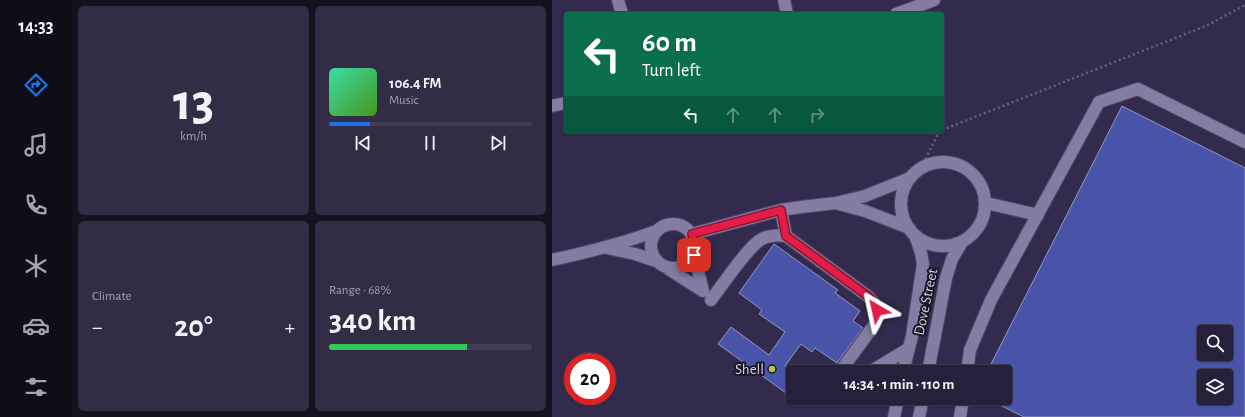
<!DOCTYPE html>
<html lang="en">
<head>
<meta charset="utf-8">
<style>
  :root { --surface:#26203a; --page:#322d45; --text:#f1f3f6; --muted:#a4a3af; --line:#423e54; --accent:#1a73e8 }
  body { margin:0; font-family:"Alegreya Sans",sans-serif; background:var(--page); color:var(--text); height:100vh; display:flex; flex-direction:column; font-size:15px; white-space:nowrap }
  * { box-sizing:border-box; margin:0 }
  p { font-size:13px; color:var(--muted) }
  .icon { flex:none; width:22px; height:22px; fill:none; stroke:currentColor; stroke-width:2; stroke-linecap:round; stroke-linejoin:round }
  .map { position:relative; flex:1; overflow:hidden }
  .drawer { display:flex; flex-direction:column; gap:6px; padding:6px; background:#151220; width:480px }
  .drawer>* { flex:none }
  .top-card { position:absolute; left:12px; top:12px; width:380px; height:122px; border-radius:4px; box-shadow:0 1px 3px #0004,0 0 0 1px var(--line); background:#0b6e4f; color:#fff; overflow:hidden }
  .buttons { position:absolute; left:645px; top:325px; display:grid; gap:8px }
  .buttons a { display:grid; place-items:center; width:36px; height:36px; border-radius:4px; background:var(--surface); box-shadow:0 1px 3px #0004,0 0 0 1px var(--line); font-size:20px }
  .speed { position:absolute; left:12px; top:353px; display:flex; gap:8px; font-size:20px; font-weight:700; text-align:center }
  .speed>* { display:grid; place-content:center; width:52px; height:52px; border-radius:50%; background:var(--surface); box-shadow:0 1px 3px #0004,0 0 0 1px var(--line); line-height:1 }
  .speed .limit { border:6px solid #d22; background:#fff; color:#111 }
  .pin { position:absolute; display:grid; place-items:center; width:34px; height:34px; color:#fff; margin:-17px; border-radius:8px; box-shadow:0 2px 6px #0006 }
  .me { position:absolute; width:44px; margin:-22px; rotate:324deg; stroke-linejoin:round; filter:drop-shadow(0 0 3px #0008) }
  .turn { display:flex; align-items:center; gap:14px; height:84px; padding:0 12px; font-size:18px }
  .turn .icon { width:52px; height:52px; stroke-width:2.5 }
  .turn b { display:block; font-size:28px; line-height:34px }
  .lanes { display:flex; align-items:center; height:38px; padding:0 12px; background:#0003; justify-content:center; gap:20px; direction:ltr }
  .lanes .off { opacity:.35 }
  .big { font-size:30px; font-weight:600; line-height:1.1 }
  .drawer .widget { flex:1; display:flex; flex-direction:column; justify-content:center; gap:6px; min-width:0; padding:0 14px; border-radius:6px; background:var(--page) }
  .drawer .dial { align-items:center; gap:0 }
  .dial b { font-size:52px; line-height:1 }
  .song { display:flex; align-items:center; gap:12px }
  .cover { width:48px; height:48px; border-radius:6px; background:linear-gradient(135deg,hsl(160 70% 55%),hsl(100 70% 35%)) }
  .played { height:4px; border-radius:2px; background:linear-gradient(90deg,var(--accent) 20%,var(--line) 20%) }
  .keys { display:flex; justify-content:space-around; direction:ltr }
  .heat { display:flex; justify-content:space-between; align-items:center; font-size:22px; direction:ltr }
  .charge { height:6px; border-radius:3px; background:linear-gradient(90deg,#34c759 68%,var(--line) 0) }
  .drawer .tiles { flex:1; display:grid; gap:6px; grid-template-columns:repeat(2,1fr) }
  .trip { position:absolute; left:234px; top:365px; width:226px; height:40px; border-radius:4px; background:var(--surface); box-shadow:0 1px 3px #0004,0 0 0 1px var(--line); font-weight:600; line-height:40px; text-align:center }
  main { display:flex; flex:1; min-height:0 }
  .tabs { display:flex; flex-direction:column; width:72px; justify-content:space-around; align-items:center; background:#0f0d17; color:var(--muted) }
  .tabs .icon { width:28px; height:28px }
  .tabs .on { color:var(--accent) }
  .tabs b { font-size:18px; color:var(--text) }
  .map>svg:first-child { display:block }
  .building { fill:#4a55aa; stroke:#919ac2; fill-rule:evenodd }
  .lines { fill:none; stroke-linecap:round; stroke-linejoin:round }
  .minor-casing { stroke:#504865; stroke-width:14 }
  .path { stroke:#68607f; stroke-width:2.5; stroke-dasharray:2 3; stroke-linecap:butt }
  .minor { stroke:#847ca3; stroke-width:12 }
  .route-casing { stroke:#92132f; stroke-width:10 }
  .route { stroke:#e11d48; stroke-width:7 }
  .poi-dot { fill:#b6c149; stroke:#1a1626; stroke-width:1.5 }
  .labels { text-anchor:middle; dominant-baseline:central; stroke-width:4; stroke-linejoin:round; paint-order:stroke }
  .street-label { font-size:15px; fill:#d8d3e9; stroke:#1a1626 }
  .poi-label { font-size:15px; fill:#d8d3e9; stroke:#1a1626; text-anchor:end }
</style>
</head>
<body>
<main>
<nav class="tabs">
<b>14:33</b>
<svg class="icon on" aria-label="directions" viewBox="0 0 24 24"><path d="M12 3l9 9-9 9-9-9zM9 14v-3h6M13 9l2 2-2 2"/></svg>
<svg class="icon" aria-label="music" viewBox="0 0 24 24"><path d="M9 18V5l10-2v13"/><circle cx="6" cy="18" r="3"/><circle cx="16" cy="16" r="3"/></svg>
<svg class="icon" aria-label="phone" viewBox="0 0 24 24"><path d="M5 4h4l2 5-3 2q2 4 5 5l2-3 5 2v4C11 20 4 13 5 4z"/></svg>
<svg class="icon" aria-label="climate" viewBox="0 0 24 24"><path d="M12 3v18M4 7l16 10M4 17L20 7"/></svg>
<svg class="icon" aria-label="car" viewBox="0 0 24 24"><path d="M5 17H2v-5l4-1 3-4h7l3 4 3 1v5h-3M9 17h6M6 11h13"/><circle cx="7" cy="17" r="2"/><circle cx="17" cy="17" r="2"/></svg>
<svg class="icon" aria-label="filters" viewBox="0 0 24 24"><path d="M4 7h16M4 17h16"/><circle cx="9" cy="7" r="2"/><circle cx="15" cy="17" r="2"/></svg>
</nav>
<section class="drawer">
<div class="tiles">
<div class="widget dial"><b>13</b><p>km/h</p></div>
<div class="widget">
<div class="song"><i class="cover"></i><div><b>106.4 FM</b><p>Music</p></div></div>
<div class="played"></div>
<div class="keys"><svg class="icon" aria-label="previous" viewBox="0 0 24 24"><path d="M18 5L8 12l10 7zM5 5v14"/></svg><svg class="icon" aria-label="pause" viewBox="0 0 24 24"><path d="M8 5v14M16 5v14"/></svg><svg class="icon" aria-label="next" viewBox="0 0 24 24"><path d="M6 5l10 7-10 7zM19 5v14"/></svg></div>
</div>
<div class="widget"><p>Climate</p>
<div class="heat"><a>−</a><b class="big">20°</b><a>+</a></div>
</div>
<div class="widget"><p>Range · 68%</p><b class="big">340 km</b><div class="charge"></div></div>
</div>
</section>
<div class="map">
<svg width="693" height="417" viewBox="0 0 693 417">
  <rect width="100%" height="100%" fill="#332b4d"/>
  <path class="building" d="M 570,106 L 693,168 L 693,417 L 472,417 L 446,404 L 448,398 L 453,398 L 453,372 L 435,372 ZM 652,332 L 674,332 L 674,354 L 652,354 ZM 652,376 L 674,376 L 674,398 L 652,398 Z
    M 222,244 L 286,290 L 283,293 L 308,311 L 301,321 L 311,328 L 285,363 L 263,348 L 260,352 L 249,344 L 233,366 L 241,372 L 241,398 L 166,344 L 179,327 L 217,355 L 233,332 L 207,314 L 210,310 L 187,293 Z"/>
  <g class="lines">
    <g class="minor-casing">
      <path id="minor" d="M 66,0 L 70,14
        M 232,0 L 235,14
        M 344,14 L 382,0
        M 0,106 L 14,103
        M349 204a42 42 0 1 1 84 0a42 42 0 1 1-84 0Z
        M 434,203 L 486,215
        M 287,204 L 313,211 L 357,228
        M 229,210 L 234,236
        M99 246a22 22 0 1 1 44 0a22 22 0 1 1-44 0Z
        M 140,234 L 229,210 L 249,207 L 284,203 L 313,196 L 358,178
        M 55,248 L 83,254 L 104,261
        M 142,255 L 151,291
        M 0,260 C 36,252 70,244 104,231
        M 115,268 L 151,291
        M 159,300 C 169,287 197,245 210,239 C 217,235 225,235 234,236 L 317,297 C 325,305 326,313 323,324 L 292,366 L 293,372
        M 318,372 L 356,349
        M 351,372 L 360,336 L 371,264 L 369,253 L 363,235
        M 376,372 L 394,278 L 400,259 L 410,242
        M 415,372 L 418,350 L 439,300 L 547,102 L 586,89 L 693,142
        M 342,417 L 346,398
        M 367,417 L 371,398
        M 408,417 L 411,398"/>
    </g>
    <path class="path" d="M 390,130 L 654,26 L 693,5
      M 369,168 L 387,132"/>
    <use href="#minor" class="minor"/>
  </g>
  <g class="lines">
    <g class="route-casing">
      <path id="route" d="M 142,255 C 144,247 143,242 140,234 L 229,210 L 234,236 L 317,297 L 321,301 L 325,310"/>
    </g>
    <use href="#route" class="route"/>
  </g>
  <circle class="poi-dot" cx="220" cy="369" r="4"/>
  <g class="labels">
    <g class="street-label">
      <text transform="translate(374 302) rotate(-78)">Dove Street</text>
    </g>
    <g class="poi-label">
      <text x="212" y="369">Shell</text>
    </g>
  </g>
</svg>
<div class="buttons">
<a><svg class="icon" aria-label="search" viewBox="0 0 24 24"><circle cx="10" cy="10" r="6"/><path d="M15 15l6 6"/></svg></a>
<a><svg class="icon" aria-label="layers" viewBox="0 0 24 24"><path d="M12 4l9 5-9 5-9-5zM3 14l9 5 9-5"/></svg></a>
</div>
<div class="speed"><div class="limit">20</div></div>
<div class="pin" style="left:142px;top:255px;background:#d93025"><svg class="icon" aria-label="arrive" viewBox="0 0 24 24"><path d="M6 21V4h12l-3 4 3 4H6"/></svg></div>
<svg class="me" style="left:325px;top:310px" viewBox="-20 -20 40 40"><path d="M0-17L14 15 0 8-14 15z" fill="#e11d48" stroke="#fff" stroke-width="4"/></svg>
<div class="trip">14:34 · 1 min · 110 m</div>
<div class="top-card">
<div class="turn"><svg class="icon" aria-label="left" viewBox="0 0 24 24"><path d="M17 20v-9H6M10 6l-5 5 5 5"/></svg><div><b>60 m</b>Turn left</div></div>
<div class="lanes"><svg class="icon" aria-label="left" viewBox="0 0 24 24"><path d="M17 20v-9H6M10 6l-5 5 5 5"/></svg><svg class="icon off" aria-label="ahead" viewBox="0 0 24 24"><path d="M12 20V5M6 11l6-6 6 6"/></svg><svg class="icon off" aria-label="ahead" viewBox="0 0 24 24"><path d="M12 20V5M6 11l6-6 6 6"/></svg><svg class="icon off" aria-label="right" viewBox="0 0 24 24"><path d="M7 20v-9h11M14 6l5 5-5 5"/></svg></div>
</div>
</div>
</main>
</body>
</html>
